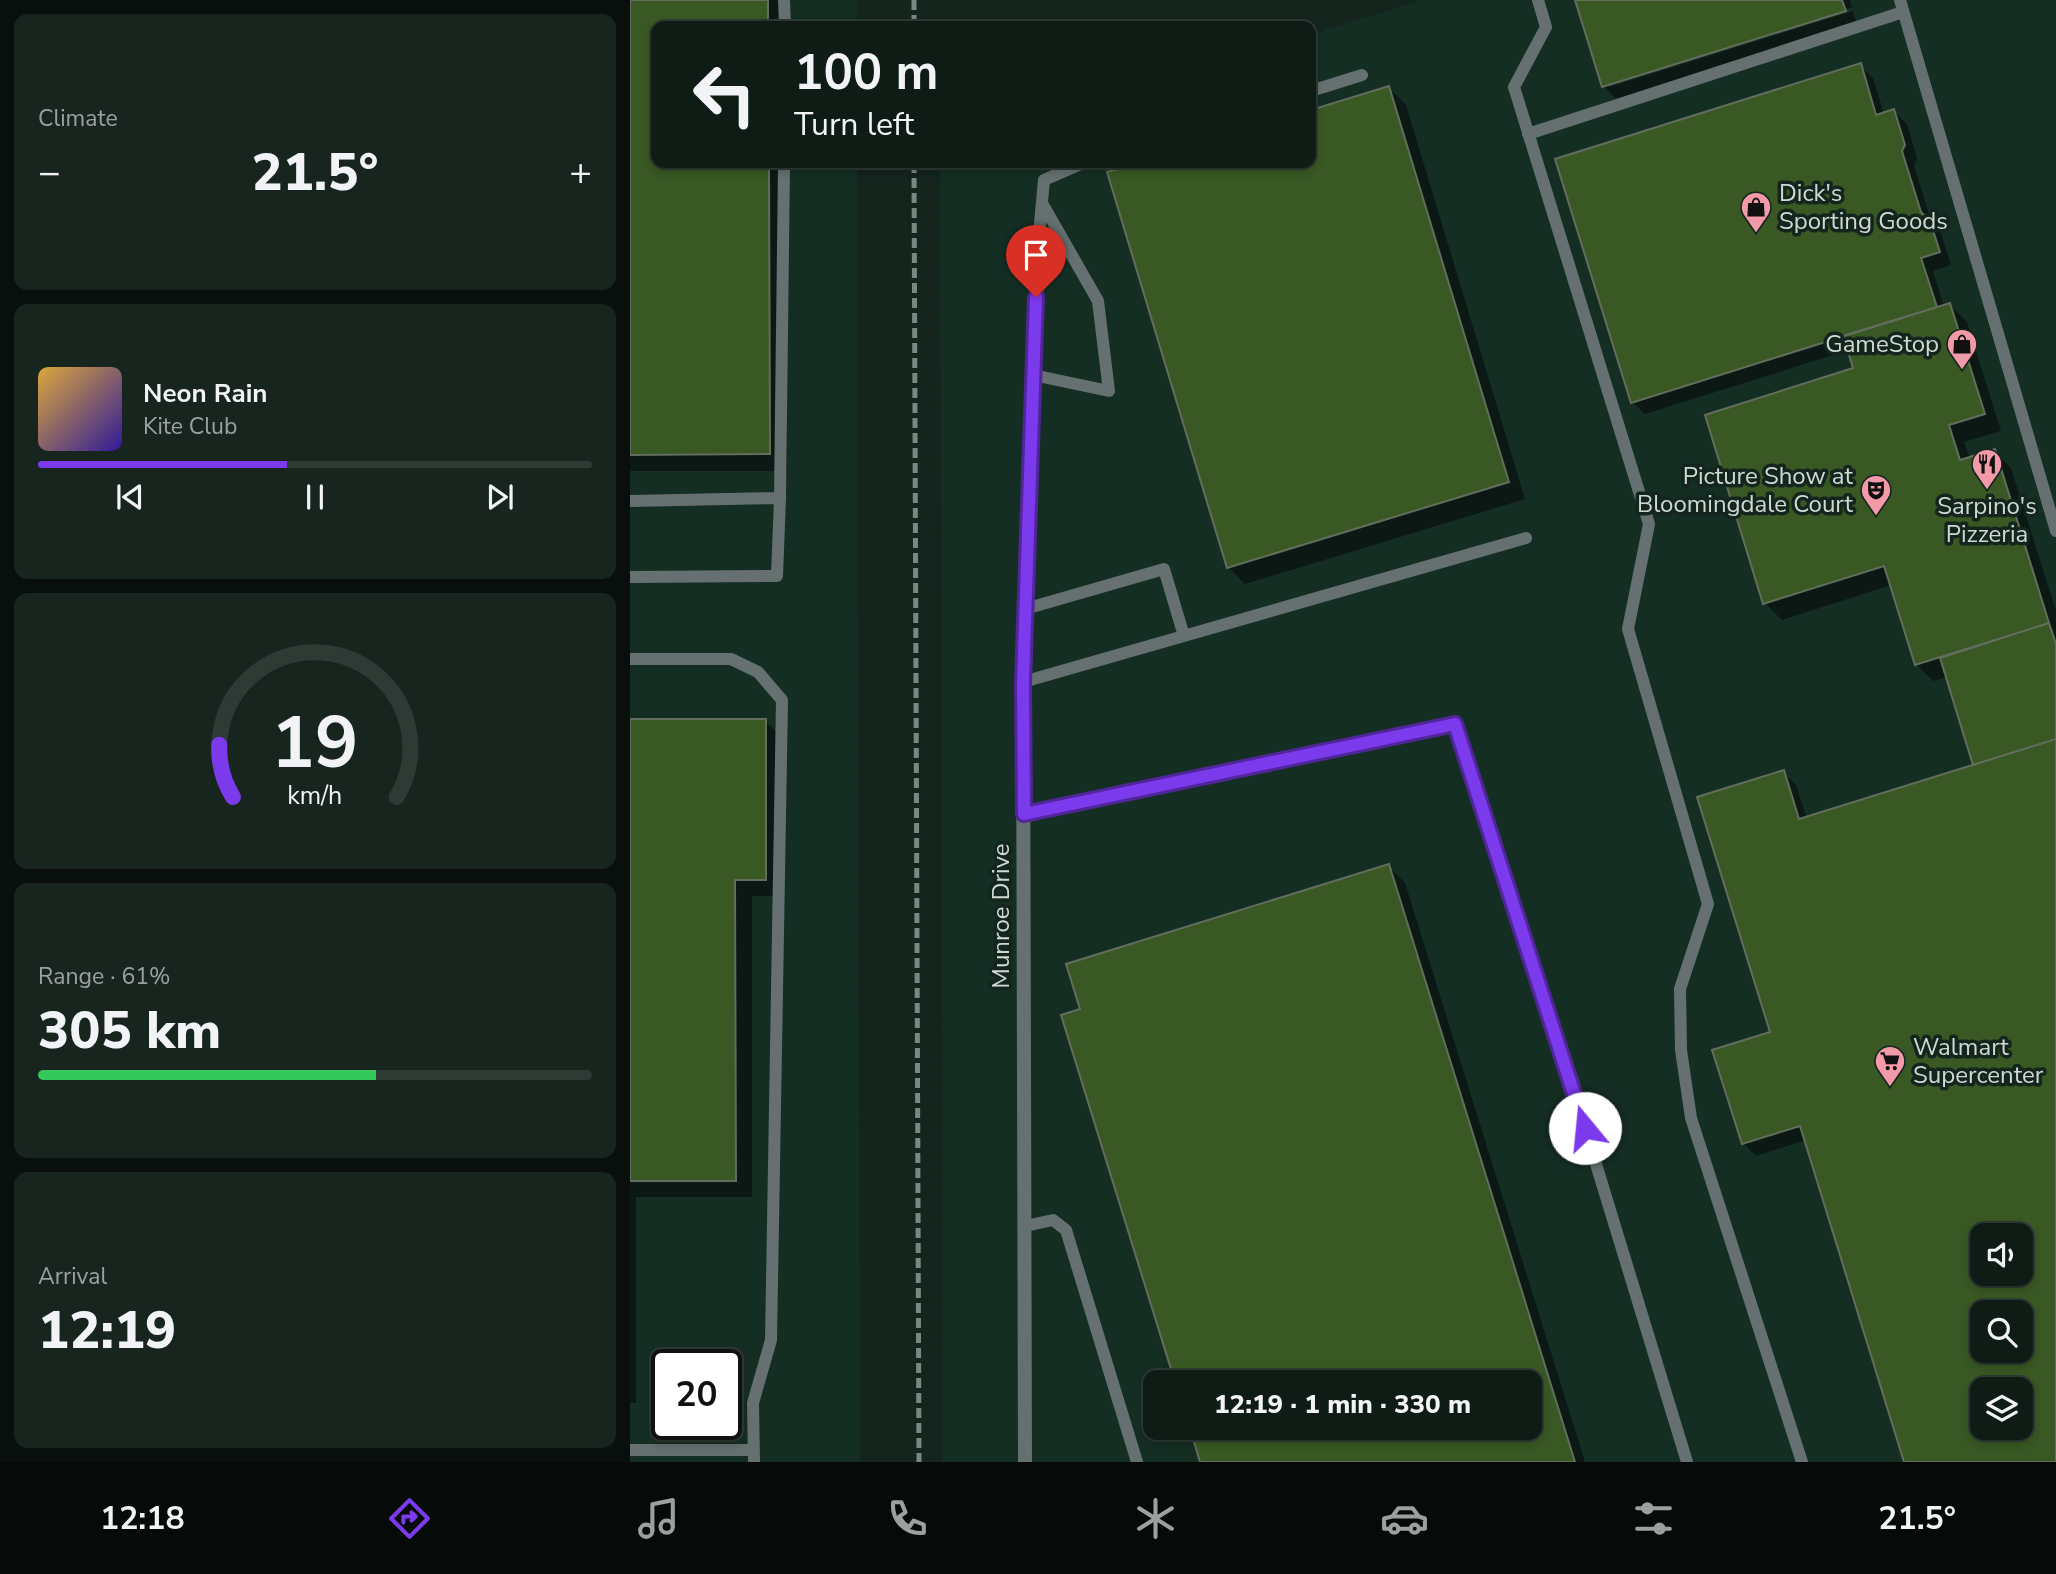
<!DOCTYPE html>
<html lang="en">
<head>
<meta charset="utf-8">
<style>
  :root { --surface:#0f1c16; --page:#18251f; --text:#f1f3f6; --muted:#9ba1a1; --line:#2f3a35; --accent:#7c3aed }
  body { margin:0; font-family:"Nunito Sans",sans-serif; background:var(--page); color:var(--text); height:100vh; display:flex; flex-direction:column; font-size:26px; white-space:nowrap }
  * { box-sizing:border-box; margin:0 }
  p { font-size:23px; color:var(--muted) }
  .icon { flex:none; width:38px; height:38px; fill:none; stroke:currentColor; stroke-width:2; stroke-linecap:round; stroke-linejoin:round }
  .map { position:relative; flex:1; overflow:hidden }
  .sheet { display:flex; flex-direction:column; gap:14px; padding:14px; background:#080f0c; width:630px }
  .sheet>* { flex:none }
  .top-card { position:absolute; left:21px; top:21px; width:665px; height:147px; border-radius:14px; box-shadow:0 4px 10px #0003,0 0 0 2px var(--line); background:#0f1c16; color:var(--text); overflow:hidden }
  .tools { position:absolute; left:1340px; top:1223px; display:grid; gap:14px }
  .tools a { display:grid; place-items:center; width:63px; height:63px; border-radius:14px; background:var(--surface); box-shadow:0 4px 10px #0003,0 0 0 2px var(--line); font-size:35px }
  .speed { position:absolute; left:21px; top:1349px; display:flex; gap:14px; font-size:35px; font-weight:700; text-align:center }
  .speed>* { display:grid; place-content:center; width:91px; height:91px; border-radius:50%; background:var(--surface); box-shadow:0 4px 10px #0003,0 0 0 2px var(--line); line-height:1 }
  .speed .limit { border:4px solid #111; border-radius:10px; background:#fff; color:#111 }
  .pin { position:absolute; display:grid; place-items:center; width:60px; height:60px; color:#fff; margin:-72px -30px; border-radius:50% 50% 50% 0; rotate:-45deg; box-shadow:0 0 7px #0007 }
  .pin .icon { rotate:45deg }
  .me { position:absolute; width:77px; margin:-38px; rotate:343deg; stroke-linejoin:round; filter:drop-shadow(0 0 5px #0008) }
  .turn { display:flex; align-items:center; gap:24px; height:147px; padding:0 28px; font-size:32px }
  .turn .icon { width:91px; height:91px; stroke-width:2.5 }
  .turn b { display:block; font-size:49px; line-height:60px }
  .big { font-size:52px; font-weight:800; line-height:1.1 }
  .sheet .card { flex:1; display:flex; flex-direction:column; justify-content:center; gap:10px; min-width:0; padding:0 24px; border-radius:14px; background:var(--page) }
  .sheet .dial { align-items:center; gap:0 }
  .dial svg { height:182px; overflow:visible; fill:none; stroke:var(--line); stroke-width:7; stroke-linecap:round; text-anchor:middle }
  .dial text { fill:var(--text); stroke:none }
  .song { display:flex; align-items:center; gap:21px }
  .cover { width:84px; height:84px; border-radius:10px; background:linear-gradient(135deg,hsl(40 70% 55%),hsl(250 70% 35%)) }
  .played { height:7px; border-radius:4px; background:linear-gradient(90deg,var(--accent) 45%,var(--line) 45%) }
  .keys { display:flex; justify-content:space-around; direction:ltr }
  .heat { display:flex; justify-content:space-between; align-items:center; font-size:38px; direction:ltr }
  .charge { height:10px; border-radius:5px; background:linear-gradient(90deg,#34c759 61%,var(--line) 0) }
  .trip { position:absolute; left:513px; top:1370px; width:399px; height:70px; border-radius:14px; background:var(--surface); box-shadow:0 4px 10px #0003,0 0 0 2px var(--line); font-weight:800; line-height:70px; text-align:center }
  .tab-bar { display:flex; height:112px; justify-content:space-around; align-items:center; background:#060b09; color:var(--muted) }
  .tab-bar .icon { width:49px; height:49px }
  .tab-bar .active { color:var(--accent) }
  .tab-bar b { font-size:32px; color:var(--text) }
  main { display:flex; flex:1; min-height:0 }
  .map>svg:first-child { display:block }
  .built { fill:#152e24; fill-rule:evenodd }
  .shadow { fill:#0007; fill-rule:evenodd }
  .building { fill:#395823; stroke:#636d5e; stroke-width:2; fill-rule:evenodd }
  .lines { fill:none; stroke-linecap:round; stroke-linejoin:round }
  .lane { stroke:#667070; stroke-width:12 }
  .street { stroke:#667070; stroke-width:14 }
  .rail { stroke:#7b8882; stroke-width:5; stroke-dasharray:10 5; stroke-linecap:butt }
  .route-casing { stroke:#51269a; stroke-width:18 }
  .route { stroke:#7c3aed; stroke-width:12 }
  .labels { text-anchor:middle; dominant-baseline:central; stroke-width:7; stroke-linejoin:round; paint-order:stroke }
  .poi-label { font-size:24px; fill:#ced9d3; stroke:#14251e; text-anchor:start }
  .street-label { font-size:24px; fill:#ced9d3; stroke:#14251e }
</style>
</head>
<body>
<main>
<section class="sheet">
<div class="card"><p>Climate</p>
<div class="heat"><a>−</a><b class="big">21.5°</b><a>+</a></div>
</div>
<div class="card">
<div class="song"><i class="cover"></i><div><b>Neon Rain</b><p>Kite Club</p></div></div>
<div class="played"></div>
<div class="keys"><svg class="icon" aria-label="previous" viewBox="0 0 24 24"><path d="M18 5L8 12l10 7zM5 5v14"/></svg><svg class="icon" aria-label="pause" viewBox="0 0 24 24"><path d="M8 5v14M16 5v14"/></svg><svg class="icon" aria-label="next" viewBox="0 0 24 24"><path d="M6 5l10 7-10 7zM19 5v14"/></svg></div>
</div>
<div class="card dial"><svg viewBox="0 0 100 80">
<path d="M14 69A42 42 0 1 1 86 69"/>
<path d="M14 69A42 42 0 0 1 8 46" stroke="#7c3aed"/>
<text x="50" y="56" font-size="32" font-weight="700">19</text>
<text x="50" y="72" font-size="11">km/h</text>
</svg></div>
<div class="card"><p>Range · 61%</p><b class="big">305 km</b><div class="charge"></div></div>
<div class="card"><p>Arrival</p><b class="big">12:19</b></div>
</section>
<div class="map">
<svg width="1426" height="1462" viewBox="0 0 1426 1462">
  <rect width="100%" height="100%" fill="#14251e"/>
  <path class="built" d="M 0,0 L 227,0 L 227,26 L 26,26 L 26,163 L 227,163 L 230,1462 L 0,1462 ZM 37,1365 L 96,1365 L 96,1424 L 37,1424 Z
    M 791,0 L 1426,0 L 1426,1462 L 313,1462 L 310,163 L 681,163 L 681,35 ZM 1353,1236 L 1391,1236 L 1391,1274 L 1353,1274 ZM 1353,1312 L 1391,1312 L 1391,1351 L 1353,1351 ZM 525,1382 L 900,1382 L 900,1428 L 525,1428 ZM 1353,1390 L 1391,1390 L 1391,1428 L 1353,1428 Z"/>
  <path class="shadow" d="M 0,0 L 154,0 L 154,26 L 26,26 L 26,163 L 155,163 L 157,471 L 0,471 Z
    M 946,0 L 1220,0 L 1222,7 L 979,83 L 979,87 L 1223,11 L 1227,24 L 986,99 L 974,86 Z
    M 1230,65 L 1243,78 L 1254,114 L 1264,111 L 1277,124 L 1287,158 L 1284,165 L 1301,221 L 1310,230 L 1321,265 L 1303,271 L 1314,307 L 1320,305 L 1337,322 L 1371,431 L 1334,442 L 1340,459 L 1364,451 L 1381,468 L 1426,611 L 1426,1462 L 1276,1462 L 1176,1140 L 1126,1156 L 1113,1143 L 1143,1033 L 1153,772 L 1166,785 L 1177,819 L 1346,766 L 1318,677 L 1303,681 L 1286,664 L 1261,585 L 1152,620 L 1135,603 L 1225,369 L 1219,350 L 1015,414 L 1002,402 ZM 1353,1236 L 1391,1236 L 1391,1274 L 1353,1274 ZM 1353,1312 L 1391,1312 L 1391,1351 L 1353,1351 ZM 1353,1390 L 1391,1390 L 1391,1428 L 1353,1428 Z
    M 759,88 L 776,105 L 895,499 L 615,584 L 598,567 L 479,173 L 513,163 L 681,163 L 681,112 Z
    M 0,721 L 135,721 L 152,738 L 153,896 L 122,896 L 122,1197 L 6,1197 L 6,1403 L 0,1403 Z
    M 758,866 L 775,883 L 955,1462 L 572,1462 L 561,1428 L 900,1428 L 900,1382 L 547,1382 L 433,1016 Z"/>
  <path class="building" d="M 0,0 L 138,0 L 138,26 L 26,26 L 26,163 L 139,163 L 140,454 L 0,455 Z
    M 945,0 L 1212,0 L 1216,11 L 972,87 Z
    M 1231,63 L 1246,115 L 1264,109 L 1275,145 L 1272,151 L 1291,212 L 1295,216 L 1298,215 L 1310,252 L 1291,258 L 1307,307 L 1001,403 L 925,159 Z
    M 759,86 L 879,482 L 597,568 L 477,172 L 507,163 L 681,163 L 681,110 Z
    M 1320,303 L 1355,414 L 1319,425 L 1330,460 L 1365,449 L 1419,623 L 1285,665 L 1254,566 L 1133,604 L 1075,415 L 1223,368 L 1213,336 Z
    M 1419,623 L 1426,644 L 1426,739 L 1343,765 L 1310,658 Z
    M 0,719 L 136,719 L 136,880 L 105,880 L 106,1181 L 0,1181 Z
    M 1426,739 L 1426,1462 L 1274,1462 L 1170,1126 L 1112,1144 L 1082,1050 L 1140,1032 L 1067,797 L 1154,770 L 1169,819 ZM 1353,1236 L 1391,1236 L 1391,1274 L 1353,1274 ZM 1353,1312 L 1391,1312 L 1391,1351 L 1353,1351 ZM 1353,1390 L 1391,1390 L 1391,1428 L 1353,1428 Z
    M 759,864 L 945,1462 L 570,1462 L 560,1428 L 900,1428 L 900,1382 L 545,1382 L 431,1015 L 450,1009 L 436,964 Z"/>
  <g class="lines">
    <path class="lane" d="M 154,0 L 155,26
      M 908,0 L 916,27 L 884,87 L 1019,524 L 998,629 L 1078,904 L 1050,989 L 1051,1050 L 1061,1118 L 1172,1462
      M 1270,0 L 1426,531
      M 681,91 L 732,75
      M 898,134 L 1273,12
      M 408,245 L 414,180 L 453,163
      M 403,375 L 479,391 L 468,301 L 412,203
      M 0,501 L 150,498 L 154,163
      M 0,577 L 147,576 L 150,498
      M 395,609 L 534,569 L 554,636
      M 0,659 L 101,659 L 128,672 L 152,700 L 141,1340 L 123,1403 L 124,1462
      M 393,682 L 896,538
      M 394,814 L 825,724 L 908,974 L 1057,1462
      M 395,1226 L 423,1220 L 436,1230 L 507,1462
      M 0,1450 L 124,1450"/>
    <path class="street" d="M 395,1462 L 393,682 L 408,245"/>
    <path class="rail" d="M 284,0 L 284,26
      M 284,163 L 289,1462"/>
  </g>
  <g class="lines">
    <g class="route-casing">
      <path id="route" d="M 406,297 L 393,682 L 394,814 L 825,724 L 955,1128"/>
    </g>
    <use href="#route" class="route"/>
  </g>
  <defs>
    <g id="shop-pin" transform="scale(1.575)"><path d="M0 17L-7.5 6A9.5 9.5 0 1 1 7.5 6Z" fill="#f39aa9" stroke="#14251e"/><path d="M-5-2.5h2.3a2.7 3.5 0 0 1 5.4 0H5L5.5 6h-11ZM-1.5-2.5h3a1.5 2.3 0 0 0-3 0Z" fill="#111"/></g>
    <g id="restaurant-pin" transform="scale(1.575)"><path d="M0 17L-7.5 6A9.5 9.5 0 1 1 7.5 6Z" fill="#f39aa9" stroke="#14251e"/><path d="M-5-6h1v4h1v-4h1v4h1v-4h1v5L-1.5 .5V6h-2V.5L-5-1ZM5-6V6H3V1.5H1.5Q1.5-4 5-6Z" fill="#111"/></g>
    <g id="theatre-pin" transform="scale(1.575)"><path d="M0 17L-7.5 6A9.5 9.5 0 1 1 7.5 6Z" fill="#f39aa9" stroke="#14251e"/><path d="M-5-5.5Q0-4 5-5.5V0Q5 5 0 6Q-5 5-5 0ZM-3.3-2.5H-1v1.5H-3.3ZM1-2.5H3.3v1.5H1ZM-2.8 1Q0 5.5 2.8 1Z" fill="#111"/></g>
    <g id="supermarket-pin" transform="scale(1.575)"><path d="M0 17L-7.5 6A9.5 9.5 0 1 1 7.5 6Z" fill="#f39aa9" stroke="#14251e"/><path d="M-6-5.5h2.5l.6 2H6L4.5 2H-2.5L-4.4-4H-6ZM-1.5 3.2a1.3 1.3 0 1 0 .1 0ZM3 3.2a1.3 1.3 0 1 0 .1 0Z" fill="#111"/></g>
  </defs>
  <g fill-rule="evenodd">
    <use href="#shop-pin" x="1126" y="207"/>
    <use href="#shop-pin" x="1332" y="344"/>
    <use href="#restaurant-pin" x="1357" y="464"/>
    <use href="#theatre-pin" x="1246" y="490"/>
    <use href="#supermarket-pin" x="1260" y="1061"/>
  </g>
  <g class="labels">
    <g class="poi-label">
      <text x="1149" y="193">Dick's<tspan x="1149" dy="28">Sporting Goods</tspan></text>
      <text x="1309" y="344" text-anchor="end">GameStop</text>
      <text x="1223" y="476" text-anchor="end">Picture Show at<tspan x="1223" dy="28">Bloomingdale Court</tspan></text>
      <text x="1357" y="506" text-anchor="middle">Sarpino's<tspan x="1357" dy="28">Pizzeria</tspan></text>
      <text x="1283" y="1047">Walmart<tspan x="1283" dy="28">Supercenter</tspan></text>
    </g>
    <g class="street-label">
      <text transform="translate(371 916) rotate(-90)">Munroe Drive</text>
    </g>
  </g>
</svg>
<div class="tools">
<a><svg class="icon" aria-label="sound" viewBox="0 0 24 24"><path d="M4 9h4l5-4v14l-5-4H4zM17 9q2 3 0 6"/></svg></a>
<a><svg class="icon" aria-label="search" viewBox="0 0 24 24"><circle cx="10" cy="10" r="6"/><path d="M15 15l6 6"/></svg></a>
<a><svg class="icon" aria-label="layers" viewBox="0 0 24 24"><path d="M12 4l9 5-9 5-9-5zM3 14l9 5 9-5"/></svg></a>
</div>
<div class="speed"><div class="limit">20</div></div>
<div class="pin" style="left:406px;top:297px;background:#d93025"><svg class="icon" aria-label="arrive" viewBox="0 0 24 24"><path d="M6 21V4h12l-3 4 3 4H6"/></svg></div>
<svg class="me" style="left:955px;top:1128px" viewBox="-20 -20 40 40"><circle r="19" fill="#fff"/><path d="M0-13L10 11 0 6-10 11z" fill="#7c3aed"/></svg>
<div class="trip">12:19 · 1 min · 330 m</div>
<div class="top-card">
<div class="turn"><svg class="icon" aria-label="left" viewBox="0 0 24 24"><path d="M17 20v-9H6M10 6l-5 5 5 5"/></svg><div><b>100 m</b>Turn left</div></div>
</div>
</div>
</main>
<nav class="tab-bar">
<b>12:18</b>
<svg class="icon active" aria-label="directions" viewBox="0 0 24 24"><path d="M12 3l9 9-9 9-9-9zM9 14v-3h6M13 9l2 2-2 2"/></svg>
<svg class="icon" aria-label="music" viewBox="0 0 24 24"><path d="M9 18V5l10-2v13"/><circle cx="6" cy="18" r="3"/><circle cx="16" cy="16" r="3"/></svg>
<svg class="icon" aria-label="phone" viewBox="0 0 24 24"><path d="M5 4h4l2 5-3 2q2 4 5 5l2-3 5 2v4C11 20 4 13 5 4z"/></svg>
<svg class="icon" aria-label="climate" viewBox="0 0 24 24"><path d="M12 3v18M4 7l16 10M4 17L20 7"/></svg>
<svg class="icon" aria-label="car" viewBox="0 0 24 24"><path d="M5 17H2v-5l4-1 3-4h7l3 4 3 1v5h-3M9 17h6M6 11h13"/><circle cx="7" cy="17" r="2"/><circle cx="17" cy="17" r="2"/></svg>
<svg class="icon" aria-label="filters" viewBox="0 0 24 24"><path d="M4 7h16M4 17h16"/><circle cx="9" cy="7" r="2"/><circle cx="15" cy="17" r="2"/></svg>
<b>21.5°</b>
</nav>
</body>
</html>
